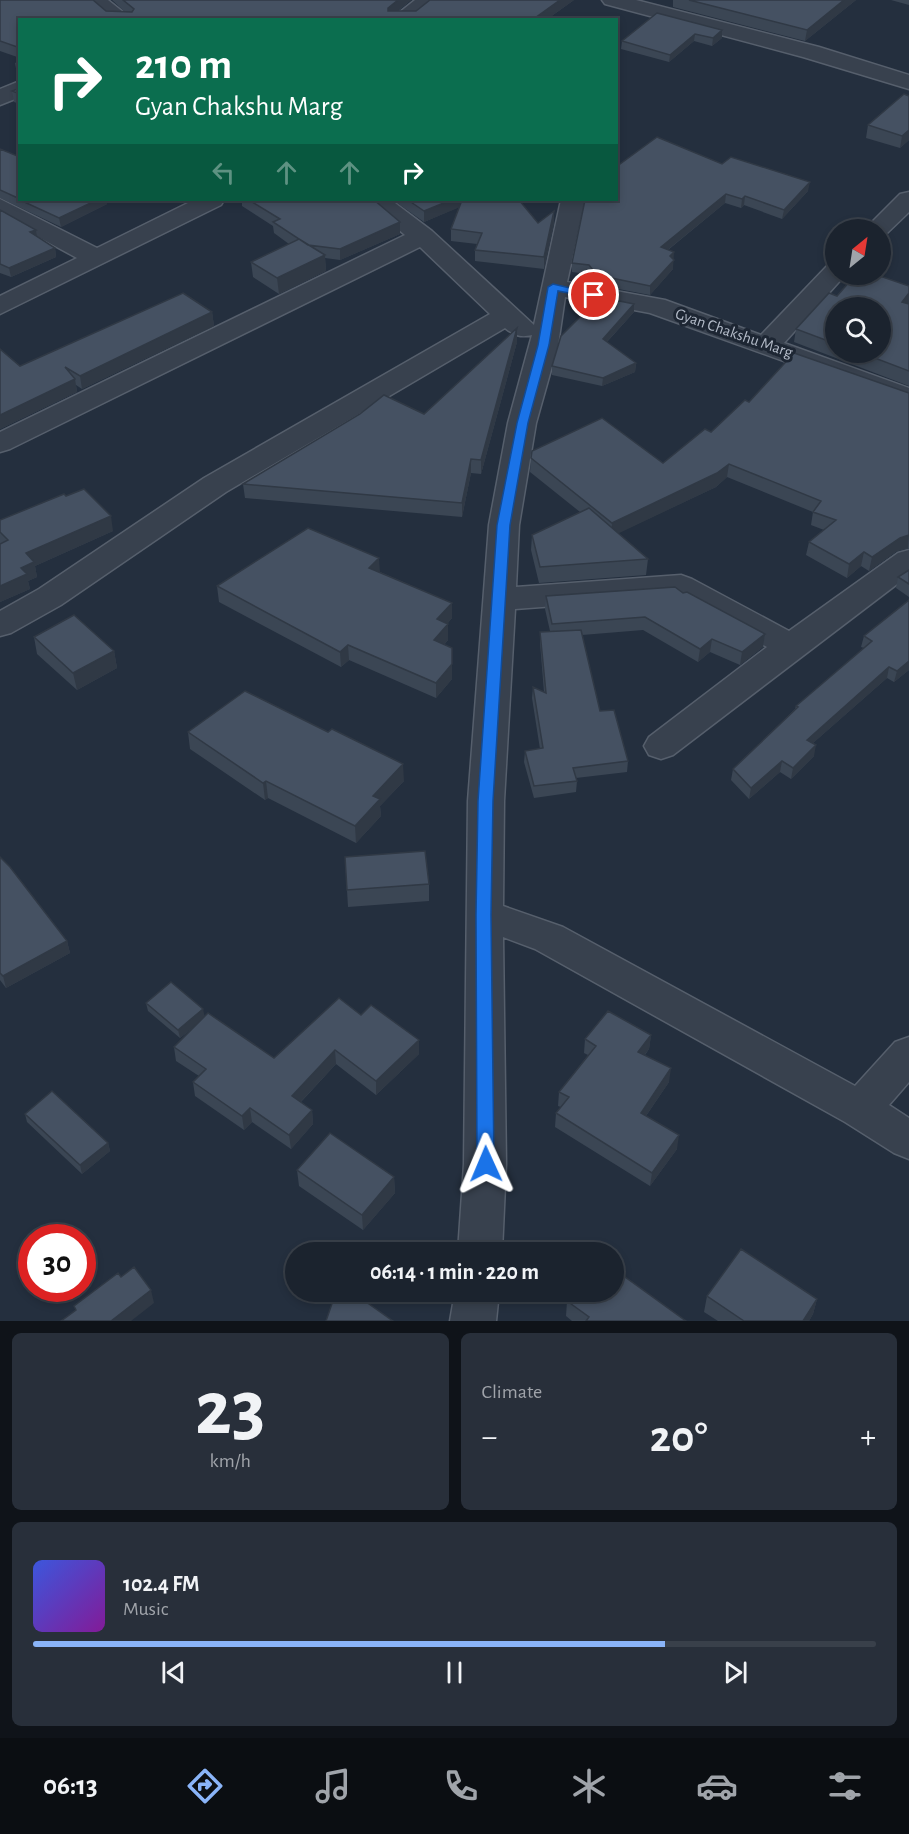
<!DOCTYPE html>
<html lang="en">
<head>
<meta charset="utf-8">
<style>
  :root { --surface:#1b232e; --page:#282f3a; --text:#f1f3f6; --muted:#a0a4aa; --line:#39404a; --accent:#8ab4f8 }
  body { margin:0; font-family:"Alegreya Sans",sans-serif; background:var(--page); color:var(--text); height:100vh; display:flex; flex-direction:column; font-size:22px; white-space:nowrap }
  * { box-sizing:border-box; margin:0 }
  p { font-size:20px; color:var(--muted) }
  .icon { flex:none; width:33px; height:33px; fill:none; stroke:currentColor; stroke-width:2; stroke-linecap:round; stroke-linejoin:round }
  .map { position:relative; height:1321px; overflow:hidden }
  .side { display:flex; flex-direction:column; gap:12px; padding:12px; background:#0f1319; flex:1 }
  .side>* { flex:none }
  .hud { position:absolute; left:18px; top:18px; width:600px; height:183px; border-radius:0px; box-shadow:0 3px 9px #0003,0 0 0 2px var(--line); background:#0b6e4f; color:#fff; overflow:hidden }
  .needle { width:39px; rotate:30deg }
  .fabs { position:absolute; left:825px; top:219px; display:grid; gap:12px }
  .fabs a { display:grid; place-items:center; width:66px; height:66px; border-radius:50%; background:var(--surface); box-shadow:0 3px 9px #0003,0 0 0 2px var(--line); font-size:30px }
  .speed { position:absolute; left:18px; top:1224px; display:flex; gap:12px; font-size:30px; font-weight:700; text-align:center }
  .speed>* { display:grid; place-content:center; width:78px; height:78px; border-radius:50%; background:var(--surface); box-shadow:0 3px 9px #0003,0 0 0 2px var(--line); line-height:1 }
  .speed .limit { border:9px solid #d22; background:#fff; color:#111 }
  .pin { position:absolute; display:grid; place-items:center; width:51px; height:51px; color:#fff; margin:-26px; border:3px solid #fff; border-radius:50%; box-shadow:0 2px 6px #0007 }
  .me { position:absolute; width:66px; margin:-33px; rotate:359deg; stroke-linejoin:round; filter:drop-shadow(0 0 4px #0008) }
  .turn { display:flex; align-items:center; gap:21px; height:126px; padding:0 18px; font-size:27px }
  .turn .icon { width:78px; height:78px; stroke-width:2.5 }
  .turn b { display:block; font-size:42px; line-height:51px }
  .lanes { display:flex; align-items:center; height:57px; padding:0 18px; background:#0003; justify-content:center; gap:30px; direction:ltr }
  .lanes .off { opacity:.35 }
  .big { font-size:45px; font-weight:700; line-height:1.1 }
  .side .tile { flex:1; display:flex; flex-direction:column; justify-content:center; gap:9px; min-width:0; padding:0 21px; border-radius:9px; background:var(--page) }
  .side .dial { align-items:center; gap:0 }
  .dial b { font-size:78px; line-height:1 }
  .song { display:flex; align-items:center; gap:18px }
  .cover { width:72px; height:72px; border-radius:9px; background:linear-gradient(135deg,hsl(230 70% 55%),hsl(290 70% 35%)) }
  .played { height:6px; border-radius:3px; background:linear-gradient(90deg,var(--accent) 75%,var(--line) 75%) }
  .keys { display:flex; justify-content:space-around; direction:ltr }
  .heat { display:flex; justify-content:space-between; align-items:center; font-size:33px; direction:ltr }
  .side .tiles { flex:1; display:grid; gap:12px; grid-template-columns:1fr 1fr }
  .tile:last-child { grid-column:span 2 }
  .trip { position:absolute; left:285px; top:1242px; width:339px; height:60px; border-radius:30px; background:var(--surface); box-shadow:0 3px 9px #0003,0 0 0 2px var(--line); font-weight:700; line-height:60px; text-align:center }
  .tab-bar { display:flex; height:96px; justify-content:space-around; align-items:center; background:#0b0e12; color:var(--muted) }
  .tab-bar .icon { width:42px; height:42px }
  .tab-bar .on { color:var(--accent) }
  .tab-bar b { font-size:27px; color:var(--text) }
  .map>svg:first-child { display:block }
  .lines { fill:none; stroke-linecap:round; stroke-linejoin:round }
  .minor-casing { stroke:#565f6c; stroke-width:3 }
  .minor { fill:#38414e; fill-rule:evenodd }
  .wall { fill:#3b4654; fill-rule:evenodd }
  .shaded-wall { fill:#303945 }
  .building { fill:#455162; stroke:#303945; stroke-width:1.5 }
  .route { fill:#1a73e8; stroke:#114b97; stroke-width:1.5 }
  .labels { text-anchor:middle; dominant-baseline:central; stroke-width:6; stroke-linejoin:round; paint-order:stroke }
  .street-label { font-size:16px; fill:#b4bcc9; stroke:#1d2633 }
</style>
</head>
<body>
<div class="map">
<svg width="909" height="1321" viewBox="0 0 909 1321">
  <rect width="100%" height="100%" fill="#242f3e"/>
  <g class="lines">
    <g class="minor-casing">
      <path id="minor" d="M 85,0 L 108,0 L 133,20 L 109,20 Z
        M 415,0 L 439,0 L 415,20 L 390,20 Z
        M 602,0 L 636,0 L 819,47 L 909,75 L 909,89 L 803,57 L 605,4 Z
        M 20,81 L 20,97 L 0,105 L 0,89 Z
        M 909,192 L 909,212 L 885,235 L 880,236 L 880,230 L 864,230 L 900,194 Z
        M 0,199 L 97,248 L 194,200 L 224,200 L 221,205 L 0,314 L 0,296 L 77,258 L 0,216 Z
        M 364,200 L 391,200 L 432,231 L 534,325 L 561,200 L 585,200 L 567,282 L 665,300 L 761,335 L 827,266 L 836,263 L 836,274 L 846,274 L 784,343 L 909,388 L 909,406 L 650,313 L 565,297 L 558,345 L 536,423 L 519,525 L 516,587 L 681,575 L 692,579 L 789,631 L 898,553 L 909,550 L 909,575 L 673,755 L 661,759 L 649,755 L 644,746 L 649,737 L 767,647 L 676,597 L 515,609 L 504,801 L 503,906 L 563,927 L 855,1086 L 895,1042 L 909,1037 L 909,1082 L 889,1105 L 909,1118 L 909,1159 L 894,1153 L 845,1122 L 535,949 L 503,937 L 506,1164 L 502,1252 L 458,1252 L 464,1164 L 468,801 L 489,525 L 508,423 L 532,335 C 520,338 514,335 505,328 L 226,492 L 61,605 L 11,633 L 0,636 L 0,611 L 39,589 L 204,478 L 490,314 L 420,247 L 10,449 L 0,452 L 0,432 L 405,235 Z
        M 455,1292 L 499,1292 L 496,1321 L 450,1321 Z"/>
    </g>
    <use href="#minor" class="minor"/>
  </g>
  <path class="wall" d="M 0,0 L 106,11 L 125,12 L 112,0 L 411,0 L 398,11 L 416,11 L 574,0 L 546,20 L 20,20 L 20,58 L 0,51 Z
    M 673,0 L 856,0 L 805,41 L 673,7 Z
    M 891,0 L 909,0 L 909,5 Z
    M 722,30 L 722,38 L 712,46 L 694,41 L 669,62 L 621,49 L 622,41 Z
    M 20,61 L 20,75 L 17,74 L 15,63 Z
    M 20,88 L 20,104 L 14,102 L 12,91 Z
    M 909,96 L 909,140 L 900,148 L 866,138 L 868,125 Z
    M 0,149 L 107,204 L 61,227 L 0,198 Z
    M 722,164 L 808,191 L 782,219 L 744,205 L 741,208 L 725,203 L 668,250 L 673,259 L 673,269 L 650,295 L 597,285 L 588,274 L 572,272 L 572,263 Z
    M 242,200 L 374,200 L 400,234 L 340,260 L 325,258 L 326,271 L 279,294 L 253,277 L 251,262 L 289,244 L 274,233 L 273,226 L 242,206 Z
    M 393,200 L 519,200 L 538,223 L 554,223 L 544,269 L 475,261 L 475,250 L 477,244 L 451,241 L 451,229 L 459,207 L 424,222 Z
    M 0,210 L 55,248 L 56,257 L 11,277 L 0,273 Z
    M 837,296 L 909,304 L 909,386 L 794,342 L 796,329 ZM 836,308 L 880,352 L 836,352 Z
    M 634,304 L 634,312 L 607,342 L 636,363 L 635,372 L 602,386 L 552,375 L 552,366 Z
    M 212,312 L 214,326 L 82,389 L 76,385 L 77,392 L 0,429 L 0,349 L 20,366 Z
    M 517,342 L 481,474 L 471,473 L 462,517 L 245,498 L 243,484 L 424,414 Z
    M 909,393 L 909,548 L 897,551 L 869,571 L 861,566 L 847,578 L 806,555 L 809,542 L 824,530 L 811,525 L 813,512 L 727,477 L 716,487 L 618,533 L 648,559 L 646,575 L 539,583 L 531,550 L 532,535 L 580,512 L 530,472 L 531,458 L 663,463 L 711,432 L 749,402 Z
    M 66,496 L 113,531 L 35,566 L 37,577 L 28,581 L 30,589 L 0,602 L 0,520 Z
    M 909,570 L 909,597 L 896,588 L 898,577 Z
    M 380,572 L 452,603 L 452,618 L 447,624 L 448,640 L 444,645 L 452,648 L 452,679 L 436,698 L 349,660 L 341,667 L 219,602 L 217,586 Z
    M 683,593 L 765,634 L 763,647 L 740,665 L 710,652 L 698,662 L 643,630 L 582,635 L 600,711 L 628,761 L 627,772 L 576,778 L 577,781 L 576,792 L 534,798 L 524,762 L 525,751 L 540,749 L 532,698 L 533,687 L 544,692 L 540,643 L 540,632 L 550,631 L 545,609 L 546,596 Z
    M 909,600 L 909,670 L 894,682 L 887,678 L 813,743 L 814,756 L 791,779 L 780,772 L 749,799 L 731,780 L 733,769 L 795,709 L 796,706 L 864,648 L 861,647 L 864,636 Z
    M 34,637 L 114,651 L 117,668 L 77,690 L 37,654 Z
    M 188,732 L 404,781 L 380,806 L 381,816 L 356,843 L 268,798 L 265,800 L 190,749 Z
    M 0,857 L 67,941 L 70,953 L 6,988 L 0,980 Z
    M 345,857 L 429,884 L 429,901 L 348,907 Z
    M 146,1003 L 205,1016 L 274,1058 L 361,1015 L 419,1040 L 419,1054 L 376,1095 L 336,1064 L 301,1102 L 312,1110 L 313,1124 L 291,1149 L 252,1122 L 244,1130 L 195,1096 L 193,1082 L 199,1076 L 176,1061 L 174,1047 L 193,1028 L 180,1038 L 148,1011 Z
    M 651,1035 L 649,1049 L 645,1055 L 669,1082 L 646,1116 L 677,1149 L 650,1186 L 555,1127 L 556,1113 L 561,1107 L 558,1106 L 559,1092 L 588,1055 L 584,1053 L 585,1039 Z
    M 25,1114 L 108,1143 L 110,1151 L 82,1174 L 27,1122 Z
    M 297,1170 L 394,1177 L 395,1193 L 363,1230 L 299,1186 Z
    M 707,1296 L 817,1299 L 813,1314 L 809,1321 L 718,1321 L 704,1312 Z
    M 567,1301 L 686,1321 L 572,1321 L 566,1316 Z"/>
  <path class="shaded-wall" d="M 398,0 L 411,0 L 389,18 L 388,8 Z
    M 560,0 L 574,0 L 546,20 L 532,20 Z
    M 844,0 L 856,0 L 805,41 L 807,30 Z
    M 722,30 L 722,38 L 712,46 L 713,38 Z
    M 695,34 L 694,41 L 669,62 L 670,55 Z
    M 909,130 L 909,140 L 900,148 L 902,136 Z
    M 810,182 L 808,191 L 782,219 L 784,210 Z
    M 726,194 L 725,203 L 660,256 L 661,247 Z
    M 745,196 L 744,205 L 741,208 L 742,199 Z
    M 97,200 L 106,200 L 107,204 L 61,227 L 59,218 Z
    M 451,200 L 465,200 L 465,205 L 424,222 L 424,211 Z
    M 554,211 L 554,223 L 544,269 L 544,257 Z
    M 400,222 L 400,234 L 340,260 L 340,249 Z
    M 36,230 L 37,239 L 30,232 Z
    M 55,248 L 56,257 L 11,277 L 9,268 Z
    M 674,252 L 673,269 L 650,295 L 650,286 L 670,256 Z
    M 325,255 L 326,271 L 279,294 L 277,278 Z
    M 909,293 L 909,303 L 899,315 L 902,302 Z
    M 634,304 L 634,312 L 602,347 L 603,339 Z
    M 212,312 L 214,326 L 82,389 L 80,376 Z
    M 517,328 L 517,342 L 481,474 L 481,460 Z
    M 636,363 L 635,372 L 602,386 L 603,378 Z
    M 75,379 L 77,392 L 0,429 L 0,415 Z
    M 471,459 L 471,473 L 462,517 L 462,503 Z
    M 729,464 L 727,477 L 716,487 L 611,537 L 612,523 Z
    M 111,516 L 113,531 L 35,566 L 37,577 L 28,581 L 30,589 L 0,602 L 0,586 L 26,553 Z
    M 909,535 L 908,548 L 897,551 L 869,571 L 872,557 L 900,538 Z
    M 864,552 L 861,566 L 847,578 L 849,564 Z
    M 379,558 L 380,573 L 369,568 Z
    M 452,603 L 452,618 L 437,635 L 437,619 Z
    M 448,624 L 448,640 L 434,656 L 434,640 Z
    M 765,634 L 763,647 L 740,665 L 742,652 Z
    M 712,639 L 710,652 L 698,662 L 700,649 Z
    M 348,645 L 349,660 L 341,667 L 340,652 Z
    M 114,651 L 117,668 L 77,690 L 73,673 Z
    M 909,661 L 909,670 L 894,682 L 897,671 Z
    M 452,664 L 452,679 L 436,698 L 436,683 Z
    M 889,667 L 887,678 L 804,751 L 807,740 Z
    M 816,745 L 814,756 L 791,779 L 793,768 Z
    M 782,761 L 780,772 L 749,799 L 751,788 Z
    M 403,764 L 404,781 L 380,806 L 381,816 L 356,843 L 355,826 L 373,796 Z
    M 266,781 L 268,798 L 265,800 L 263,783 Z
    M 67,941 L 70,953 L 6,988 L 3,976 Z
    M 203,1009 L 205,1018 L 180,1038 L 178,1030 Z
    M 651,1035 L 649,1049 L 636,1066 L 638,1052 Z
    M 419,1040 L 419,1054 L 376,1095 L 376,1081 Z
    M 335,1050 L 336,1064 L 293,1110 L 292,1096 Z
    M 671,1068 L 669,1082 L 639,1126 L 641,1113 Z
    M 250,1108 L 252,1122 L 244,1130 L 242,1116 Z
    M 312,1110 L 313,1124 L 291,1149 L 289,1135 Z
    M 679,1135 L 677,1149 L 650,1186 L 652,1173 Z
    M 108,1143 L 110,1151 L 82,1174 L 80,1165 Z
    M 394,1177 L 395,1193 L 363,1230 L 362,1215 Z
    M 151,1290 L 154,1303 L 131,1321 L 111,1321 Z
    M 817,1299 L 813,1314 L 809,1321 L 803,1321 Z"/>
  <path class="building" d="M 0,0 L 93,0 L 106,11 L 132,12 L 134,9 L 123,0 L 398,0 L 388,8 L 388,11 L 416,11 L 430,0 L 560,0 L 532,20 L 20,20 L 20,48 L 0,41 Z
    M 689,0 L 844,0 L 807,30 Z
    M 657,13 L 722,30 L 713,38 L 695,34 L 670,55 L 622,41 Z
    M 20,88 L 20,94 L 12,91 Z
    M 904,94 L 909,96 L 909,130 L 902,136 L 868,125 Z
    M 657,137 L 722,164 L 731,157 L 810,182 L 784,210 L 745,196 L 742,199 L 726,194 L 661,247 L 674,252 L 670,256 L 674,260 L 650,286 L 597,275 L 589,265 L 572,263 L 585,200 L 616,200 L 616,167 Z
    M 0,149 L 20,157 L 20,199 L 0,190 Z
    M 20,200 L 97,200 L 59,218 Z
    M 249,200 L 374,200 L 400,222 L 340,249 L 308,245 L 273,222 L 280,219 Z
    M 408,200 L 451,200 L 424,211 Z
    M 462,200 L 519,200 L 538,223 L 554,211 L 544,257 L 475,250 L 482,233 L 451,229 Z
    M 0,210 L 36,230 L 30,232 L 55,248 L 9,268 L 0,264 Z
    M 299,239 L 325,255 L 277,278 L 251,262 Z
    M 856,274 L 874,274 L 909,286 L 909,293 L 902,302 L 909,304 L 909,371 L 859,352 L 880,352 L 880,308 L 836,308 L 836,344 L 796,329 L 829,293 L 837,296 Z
    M 183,293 L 212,312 L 80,376 L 65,367 L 75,379 L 0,415 L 0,349 L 20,366 Z
    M 600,297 L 634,304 L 603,339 L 636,363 L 603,378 L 552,366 L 561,336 Z
    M 517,328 L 481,460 L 471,459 L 462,503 L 243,484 L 360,414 L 384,395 L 424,414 Z
    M 794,353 L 909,393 L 909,535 L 900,538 L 872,557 L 864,552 L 849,564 L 809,542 L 836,520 L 813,512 L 821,501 L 729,464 L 717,473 L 612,523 L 531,458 L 532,451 L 602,418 L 663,463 L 705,429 L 711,432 L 745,400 L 749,402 Z
    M 84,489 L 111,516 L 26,553 L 34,562 L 21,568 L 27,574 L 0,586 L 0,544 L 8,540 L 0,532 L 0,520 L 64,494 L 66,496 Z
    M 589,508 L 648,559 L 540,567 L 532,535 Z
    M 308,528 L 379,558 L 369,568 L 452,603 L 437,619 L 448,624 L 434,640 L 452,648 L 452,664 L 436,683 L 348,645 L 340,652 L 217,586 Z
    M 909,570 L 909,584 L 898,577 Z
    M 675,587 L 683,593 L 687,592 L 765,634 L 742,652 L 712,639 L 700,649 L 645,617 L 552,624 L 546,596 Z
    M 909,600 L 909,661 L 897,671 L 889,667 L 807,740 L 816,745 L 793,768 L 782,761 L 751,788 L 733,769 L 798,707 L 796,706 L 872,641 L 864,636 Z
    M 74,615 L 114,651 L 73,673 L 34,637 Z
    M 581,630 L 600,711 L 614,710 L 628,761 L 573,768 L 577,781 L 534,786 L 525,751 L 543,748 L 533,687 L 546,693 L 540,632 Z
    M 245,691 L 328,732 L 332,729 L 403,764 L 373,796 L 380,799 L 355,826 L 266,781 L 263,783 L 188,732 Z
    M 425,851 L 429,884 L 347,890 L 345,857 Z
    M 0,857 L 10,867 L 67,941 L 3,976 L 0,973 Z
    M 171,982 L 203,1009 L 178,1030 L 146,1003 Z
    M 339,998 L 361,1015 L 371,1005 L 419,1040 L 376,1081 L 335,1050 L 292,1096 L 312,1110 L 289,1135 L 250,1108 L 242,1116 L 193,1082 L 206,1069 L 174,1047 L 208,1013 L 274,1058 Z
    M 608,1011 L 651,1035 L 638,1052 L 671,1068 L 641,1113 L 679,1135 L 652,1173 L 556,1113 L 569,1097 L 559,1092 L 596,1046 L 585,1039 Z
    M 52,1091 L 108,1143 L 80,1165 L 25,1114 Z
    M 330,1133 L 394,1177 L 362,1215 L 297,1170 Z
    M 741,1249 L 817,1299 L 803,1321 L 744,1321 L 707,1296 Z
    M 134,1267 L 151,1290 L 111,1321 L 61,1321 L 76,1310 L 74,1306 L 118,1273 L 121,1277 Z
    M 614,1269 L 686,1321 L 586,1321 L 589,1317 L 567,1301 L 575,1292 L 614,1292 Z
    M 336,1292 L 352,1292 L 393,1321 L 326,1321 Z"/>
  <path class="route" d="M 553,284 L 600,295 L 594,298 L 558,291 L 549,345 L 528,423 L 510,525 L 493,801 L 491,915 L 494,1164 L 492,1170 L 486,1172 L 479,1170 L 477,1164 L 476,915 L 478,801 L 497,525 L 517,423 L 538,345 L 548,287 Z"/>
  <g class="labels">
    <g class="street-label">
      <text transform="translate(734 333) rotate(19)">Gyan Chakshu Marg</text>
    </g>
  </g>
</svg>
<div class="fabs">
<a><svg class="needle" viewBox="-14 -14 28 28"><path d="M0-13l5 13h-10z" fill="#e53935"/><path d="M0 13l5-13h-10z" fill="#a0a4aa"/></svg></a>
<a><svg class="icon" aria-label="search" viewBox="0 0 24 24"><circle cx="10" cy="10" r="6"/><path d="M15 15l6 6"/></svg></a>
</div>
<div class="speed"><div class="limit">30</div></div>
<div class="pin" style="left:594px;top:295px;background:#d93025"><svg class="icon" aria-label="arrive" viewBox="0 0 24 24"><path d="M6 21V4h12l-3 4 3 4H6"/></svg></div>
<svg class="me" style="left:486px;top:1164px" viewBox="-20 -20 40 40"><path d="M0-17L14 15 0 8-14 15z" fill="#1a73e8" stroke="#fff" stroke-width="4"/></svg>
<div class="trip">06:14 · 1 min · 220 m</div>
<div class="hud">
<div class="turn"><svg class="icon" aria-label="right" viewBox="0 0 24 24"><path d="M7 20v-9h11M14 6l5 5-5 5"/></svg><div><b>210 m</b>Gyan Chakshu Marg</div></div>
<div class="lanes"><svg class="icon off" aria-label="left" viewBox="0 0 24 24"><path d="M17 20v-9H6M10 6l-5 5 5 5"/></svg><svg class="icon off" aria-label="ahead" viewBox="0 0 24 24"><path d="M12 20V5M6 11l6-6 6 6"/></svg><svg class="icon off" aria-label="ahead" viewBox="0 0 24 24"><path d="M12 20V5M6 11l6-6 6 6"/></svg><svg class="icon" aria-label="right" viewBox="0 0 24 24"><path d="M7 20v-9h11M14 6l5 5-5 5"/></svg></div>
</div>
</div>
<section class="side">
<div class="tiles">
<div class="tile dial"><b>23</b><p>km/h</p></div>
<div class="tile"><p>Climate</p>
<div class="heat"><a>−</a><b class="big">20°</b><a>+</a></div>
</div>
<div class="tile">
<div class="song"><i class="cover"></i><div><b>102.4 FM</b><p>Music</p></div></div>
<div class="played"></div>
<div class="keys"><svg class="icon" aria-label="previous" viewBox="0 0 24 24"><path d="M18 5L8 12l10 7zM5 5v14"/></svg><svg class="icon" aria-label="pause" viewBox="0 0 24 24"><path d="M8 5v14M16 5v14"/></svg><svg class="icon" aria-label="next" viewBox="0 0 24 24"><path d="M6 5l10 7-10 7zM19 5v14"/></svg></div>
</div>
</div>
</section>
<nav class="tab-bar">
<b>06:13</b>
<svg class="icon on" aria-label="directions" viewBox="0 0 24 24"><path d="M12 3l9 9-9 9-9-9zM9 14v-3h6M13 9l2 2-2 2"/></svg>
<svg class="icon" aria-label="music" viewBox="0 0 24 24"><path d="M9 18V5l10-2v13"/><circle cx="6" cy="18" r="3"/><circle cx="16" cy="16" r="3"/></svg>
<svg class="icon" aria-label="phone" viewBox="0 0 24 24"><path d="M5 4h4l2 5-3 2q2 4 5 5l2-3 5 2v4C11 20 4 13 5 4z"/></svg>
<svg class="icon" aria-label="climate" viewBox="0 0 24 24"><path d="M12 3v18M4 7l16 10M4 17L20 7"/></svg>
<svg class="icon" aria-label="car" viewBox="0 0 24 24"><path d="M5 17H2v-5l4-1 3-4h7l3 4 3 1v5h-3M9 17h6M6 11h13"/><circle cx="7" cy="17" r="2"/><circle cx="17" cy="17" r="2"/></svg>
<svg class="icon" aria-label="filters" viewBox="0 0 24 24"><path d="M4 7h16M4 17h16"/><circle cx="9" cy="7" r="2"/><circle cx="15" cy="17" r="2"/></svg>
</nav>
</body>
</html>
